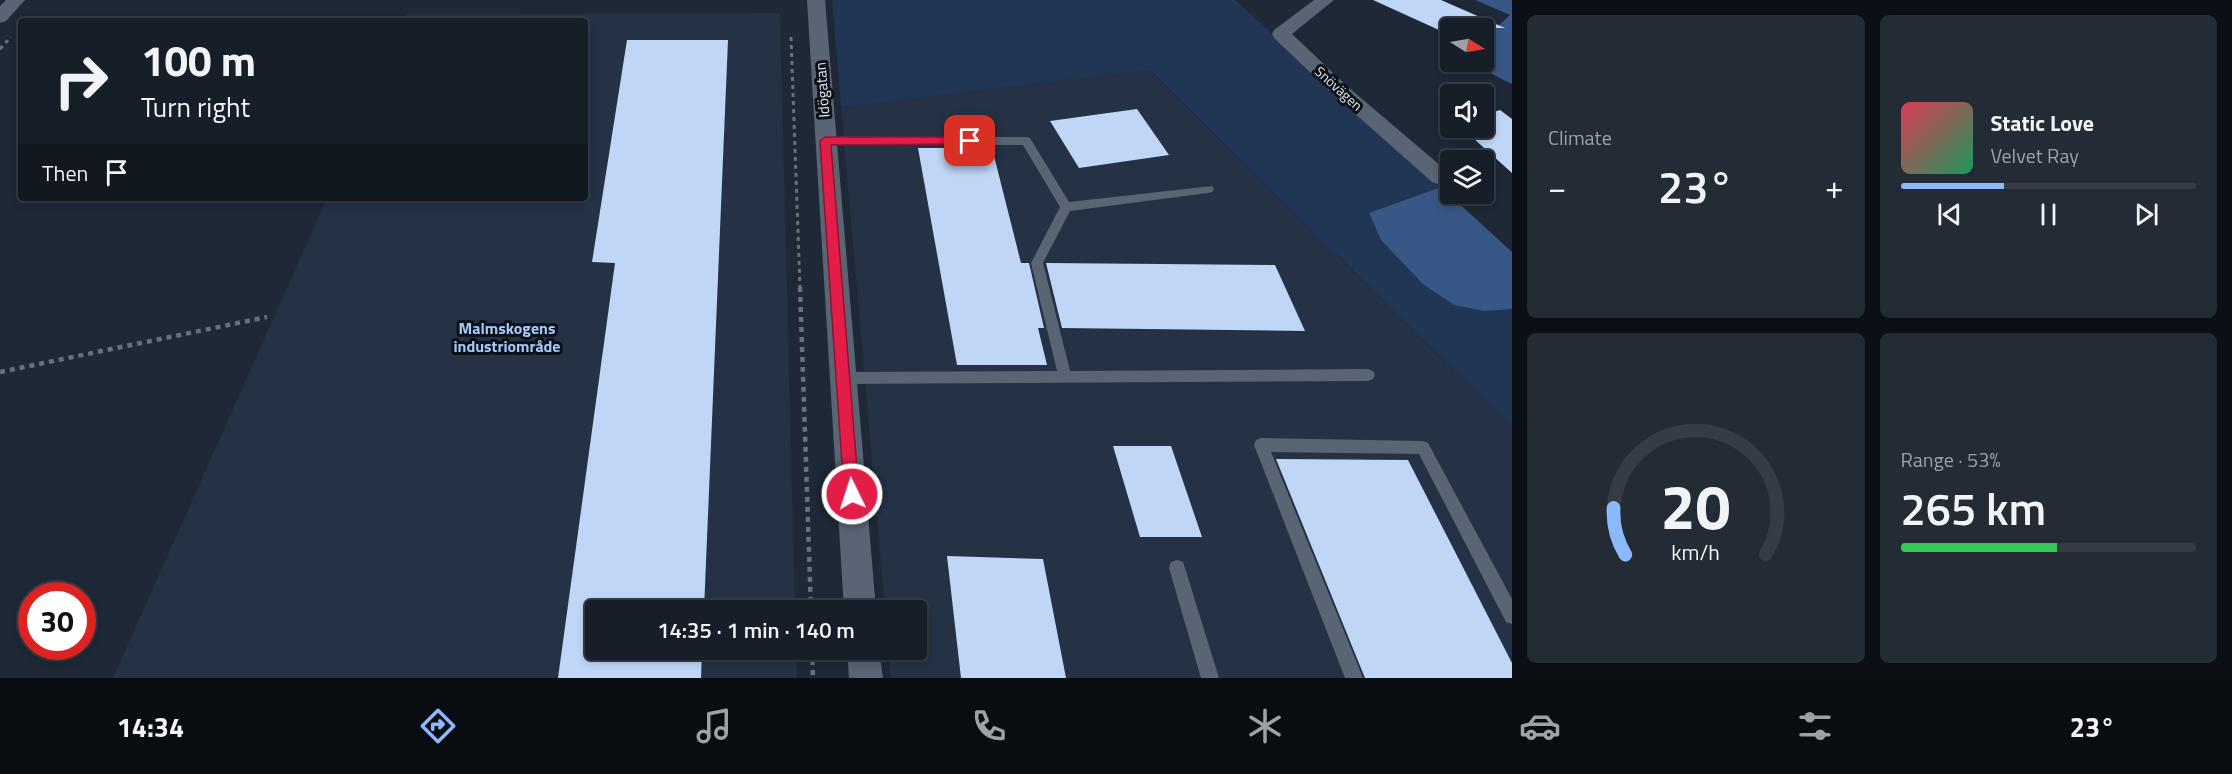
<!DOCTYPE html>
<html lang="en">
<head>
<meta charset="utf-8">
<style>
  :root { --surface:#161e28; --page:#232b34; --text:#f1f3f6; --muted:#9ea2a8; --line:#353c45; --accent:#8bb9fc }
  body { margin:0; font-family:"Titillium Web",sans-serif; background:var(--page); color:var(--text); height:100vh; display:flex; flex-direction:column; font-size:22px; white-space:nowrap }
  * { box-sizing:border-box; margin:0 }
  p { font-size:20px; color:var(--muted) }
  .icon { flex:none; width:33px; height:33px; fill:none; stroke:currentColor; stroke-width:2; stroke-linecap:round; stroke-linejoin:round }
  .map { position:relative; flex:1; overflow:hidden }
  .sheet { display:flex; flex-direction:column; gap:15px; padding:15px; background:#0c1016; width:720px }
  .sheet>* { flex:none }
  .top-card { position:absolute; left:18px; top:18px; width:570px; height:183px; border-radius:6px; box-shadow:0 3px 9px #0003,0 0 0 2px var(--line); background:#161e28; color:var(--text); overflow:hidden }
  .needle { width:39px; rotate:101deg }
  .tools { position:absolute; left:1440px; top:18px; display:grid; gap:12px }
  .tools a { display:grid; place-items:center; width:54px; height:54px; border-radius:6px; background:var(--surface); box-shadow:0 3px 9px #0003,0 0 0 2px var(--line); font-size:30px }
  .speed { position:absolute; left:18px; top:582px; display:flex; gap:12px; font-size:30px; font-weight:700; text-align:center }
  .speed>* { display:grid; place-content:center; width:78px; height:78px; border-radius:50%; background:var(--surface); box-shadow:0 3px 9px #0003,0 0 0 2px var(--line); line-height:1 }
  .speed .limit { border:9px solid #d22; background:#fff; color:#111 }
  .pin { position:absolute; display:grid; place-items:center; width:51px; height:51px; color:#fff; margin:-26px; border-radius:12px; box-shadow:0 3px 9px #0006 }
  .me { position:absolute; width:66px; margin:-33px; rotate:356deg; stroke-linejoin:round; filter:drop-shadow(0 0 4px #0008) }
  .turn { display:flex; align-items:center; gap:21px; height:126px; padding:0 24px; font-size:27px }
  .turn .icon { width:78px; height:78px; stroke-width:2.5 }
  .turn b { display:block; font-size:42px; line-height:51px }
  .then { display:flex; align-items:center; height:57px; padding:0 24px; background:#0003; gap:12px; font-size:22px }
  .big { font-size:45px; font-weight:600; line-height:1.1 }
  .sheet .widget { flex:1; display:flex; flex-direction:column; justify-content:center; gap:9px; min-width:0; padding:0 21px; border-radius:9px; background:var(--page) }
  .sheet .dial { align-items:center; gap:0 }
  .dial svg { height:156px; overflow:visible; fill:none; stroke:var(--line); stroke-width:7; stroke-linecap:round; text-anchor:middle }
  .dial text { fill:var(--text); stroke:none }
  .song { display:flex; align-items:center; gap:18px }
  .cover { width:72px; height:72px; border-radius:9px; background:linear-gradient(135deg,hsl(350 70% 55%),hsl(150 70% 35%)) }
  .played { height:6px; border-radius:3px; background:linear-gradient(90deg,var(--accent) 35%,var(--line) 35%) }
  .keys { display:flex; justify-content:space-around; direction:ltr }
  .heat { display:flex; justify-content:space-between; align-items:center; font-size:33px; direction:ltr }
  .charge { height:9px; border-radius:4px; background:linear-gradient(90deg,#34c759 53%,var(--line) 0) }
  .sheet .tiles { flex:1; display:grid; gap:15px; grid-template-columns:repeat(2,1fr) }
  .trip { position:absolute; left:585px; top:600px; width:342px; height:60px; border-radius:6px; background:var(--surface); box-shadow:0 3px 9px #0003,0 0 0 2px var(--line); font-weight:600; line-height:60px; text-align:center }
  .dock { display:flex; height:96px; justify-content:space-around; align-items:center; background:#090c10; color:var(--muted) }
  .dock .icon { width:42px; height:42px }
  .dock .current { color:var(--accent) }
  .dock b { font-size:27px; color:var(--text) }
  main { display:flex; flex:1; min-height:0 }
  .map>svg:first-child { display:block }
  .built { fill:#253245 }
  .green { fill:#213654 }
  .forest { fill:#375786 }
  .building { fill:#bfd6f6 }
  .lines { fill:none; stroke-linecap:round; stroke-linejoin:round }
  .path-far1 { stroke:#68707d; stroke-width:3; stroke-dasharray:4 4; stroke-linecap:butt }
  .path { stroke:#68707d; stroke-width:4.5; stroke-dasharray:5 5; stroke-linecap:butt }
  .service { fill:#596474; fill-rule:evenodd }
  .minor { fill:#596474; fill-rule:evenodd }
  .route { fill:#e11d48; stroke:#92132f; stroke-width:1.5 }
  .labels { text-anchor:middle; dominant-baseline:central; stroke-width:6; stroke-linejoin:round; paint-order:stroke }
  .far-street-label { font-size:14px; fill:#e3e9f2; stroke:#0c1117 }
  .street-label { font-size:15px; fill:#e3e9f2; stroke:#0c1117 }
  .neighbourhood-label { font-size:16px; font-weight:bold; fill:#a5c7f9; stroke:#0c1117 }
</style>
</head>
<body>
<main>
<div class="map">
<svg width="1512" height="678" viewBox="0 0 1512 678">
  <rect width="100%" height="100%" fill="#1e2836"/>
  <path class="built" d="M 780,13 L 795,610 L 596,610 L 596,650 L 796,650 L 797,678 L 113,678 L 327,198 L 585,198 L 585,21 L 404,21 L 407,14 Z
    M 1149,70 L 1512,428 L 1512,678 L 891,678 L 888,650 L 916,650 L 916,610 L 885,610 L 841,107 Z"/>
  <path class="green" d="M 832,0 L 1235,0 L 1441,187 L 1369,214 L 1382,240 L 1424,285 L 1454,305 L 1484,311 L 1512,309 L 1512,428 L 1150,70 L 841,107 Z"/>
  <path class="forest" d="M 1475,0 L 1512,0 L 1512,84 L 1468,62 L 1484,62 L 1484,39 L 1510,15 Z
    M 1441,187 L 1512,252 L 1512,309 L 1484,311 L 1454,305 L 1424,285 L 1381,240 L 1369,213 Z"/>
  <path class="building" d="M 1373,0 L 1441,0 L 1505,28 L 1450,28 L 1450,35 Z
    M 627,40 L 728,40 L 704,610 L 596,610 L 596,650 L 702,650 L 701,678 L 558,678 L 615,263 L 592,262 Z
    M 1137,109 L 1169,155 L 1079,168 L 1050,121 Z
    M 1500,110 L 1512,119 L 1512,173 L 1462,128 L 1484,128 L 1484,115 Z
    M 918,148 L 992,148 L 1021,263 L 1029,263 L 1044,328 L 1038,328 L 1047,365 L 957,365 Z
    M 1046,263 L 1275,265 L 1305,331 L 1062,328 Z
    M 1113,446 L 1171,446 L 1202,537 L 1140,537 Z
    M 1276,459 L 1408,460 L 1512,663 L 1512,678 L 1365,678 Z
    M 947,556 L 1043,559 L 1066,678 L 961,678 Z"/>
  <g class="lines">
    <path class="path-far1" d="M 791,37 L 800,288
      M 0,49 L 11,37"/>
    <path class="path" d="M 800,287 L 811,610
      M 0,372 L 267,317
      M 812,650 L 813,678"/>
    <path class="service" d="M 825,137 L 1026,137 L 1030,138 L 1069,202 L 1212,186 L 1214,189 L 1212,192 L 1208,193 L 1070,211 L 1043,263 L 1070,371 L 1368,369 L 1373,371 L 1375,375 L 1373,379 L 1368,381 L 843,384 L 838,382 L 836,378 L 838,374 L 843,372 L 1057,371 L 1031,263 L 1060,207 L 1023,145 L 821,144 L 821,138 Z
      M 1261,438 L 1423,441 L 1428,443 L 1512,599 L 1512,624 L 1506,622 L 1419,454 L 1271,452 L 1363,678 L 1345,678 L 1254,445 L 1256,440 Z
      M 1177,560 L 1183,562 L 1185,568 L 1219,678 L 1201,678 L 1169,568 L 1171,562 Z"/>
    <path class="minor" d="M 6,0 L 25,0 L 6,21 L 0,23 L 0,6 Z
      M 807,0 L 825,0 L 876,610 L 844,610 Z
      M 1314,0 L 1334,0 L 1292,34 L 1348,87 L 1448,172 L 1450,176 L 1448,182 L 1440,185 L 1432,182 L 1334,95 L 1274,38 L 1272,34 L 1274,30 Z
      M 847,650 L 879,650 L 883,678 L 849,678 Z"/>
  </g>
  <path class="route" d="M 825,137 L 970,137 L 975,141 L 970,144 L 831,145 L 859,494 L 857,499 L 852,502 L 846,499 L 844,494 L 820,141 Z"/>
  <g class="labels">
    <g class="far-street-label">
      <text transform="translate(1339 88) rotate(42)">Snövägen</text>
    </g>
    <g class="street-label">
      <text transform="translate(822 90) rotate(-94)">Idögatan</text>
    </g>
    <g class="neighbourhood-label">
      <text x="507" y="328">Malmskogens<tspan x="507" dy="18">industriområde</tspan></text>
    </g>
  </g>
</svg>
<div class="tools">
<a><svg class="needle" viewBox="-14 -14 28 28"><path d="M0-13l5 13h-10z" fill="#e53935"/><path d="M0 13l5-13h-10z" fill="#9ea2a8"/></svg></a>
<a><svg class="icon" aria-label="sound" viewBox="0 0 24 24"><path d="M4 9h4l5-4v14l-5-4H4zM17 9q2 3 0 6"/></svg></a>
<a><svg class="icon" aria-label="layers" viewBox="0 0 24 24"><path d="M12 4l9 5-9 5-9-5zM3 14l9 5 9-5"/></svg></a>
</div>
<div class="speed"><div class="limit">30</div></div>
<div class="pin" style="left:970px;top:141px;background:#d93025"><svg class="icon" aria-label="arrive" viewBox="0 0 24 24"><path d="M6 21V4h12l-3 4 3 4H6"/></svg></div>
<svg class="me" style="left:852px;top:494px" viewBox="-20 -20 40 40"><circle r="17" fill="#e11d48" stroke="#fff" stroke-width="3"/><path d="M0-11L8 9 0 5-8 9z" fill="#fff"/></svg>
<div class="trip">14:35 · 1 min · 140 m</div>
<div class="top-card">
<div class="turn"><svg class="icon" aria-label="right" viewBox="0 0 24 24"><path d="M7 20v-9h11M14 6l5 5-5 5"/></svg><div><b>100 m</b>Turn right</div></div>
<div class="then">Then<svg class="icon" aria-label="arrive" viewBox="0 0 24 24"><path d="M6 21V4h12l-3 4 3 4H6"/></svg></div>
</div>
</div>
<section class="sheet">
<div class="tiles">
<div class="widget"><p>Climate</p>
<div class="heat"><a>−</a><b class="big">23°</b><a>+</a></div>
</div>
<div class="widget">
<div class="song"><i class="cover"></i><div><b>Static Love</b><p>Velvet Ray</p></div></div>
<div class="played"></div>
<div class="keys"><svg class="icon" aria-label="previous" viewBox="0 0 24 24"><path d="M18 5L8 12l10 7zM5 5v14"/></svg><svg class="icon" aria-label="pause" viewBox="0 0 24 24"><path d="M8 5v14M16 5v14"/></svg><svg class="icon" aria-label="next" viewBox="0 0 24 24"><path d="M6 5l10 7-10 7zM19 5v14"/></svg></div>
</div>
<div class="widget dial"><svg viewBox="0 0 100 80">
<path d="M14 69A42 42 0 1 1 86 69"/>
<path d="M14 69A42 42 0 0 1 8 45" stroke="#8bb9fc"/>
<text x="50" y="56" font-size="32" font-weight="700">20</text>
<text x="50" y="72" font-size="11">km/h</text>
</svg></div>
<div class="widget"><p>Range · 53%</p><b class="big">265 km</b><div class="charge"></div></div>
</div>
</section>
</main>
<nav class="dock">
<b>14:34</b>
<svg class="icon current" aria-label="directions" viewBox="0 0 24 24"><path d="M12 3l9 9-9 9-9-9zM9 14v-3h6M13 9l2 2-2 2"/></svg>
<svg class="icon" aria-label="music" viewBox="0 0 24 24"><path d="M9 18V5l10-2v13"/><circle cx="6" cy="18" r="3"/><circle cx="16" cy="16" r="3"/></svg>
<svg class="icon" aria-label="phone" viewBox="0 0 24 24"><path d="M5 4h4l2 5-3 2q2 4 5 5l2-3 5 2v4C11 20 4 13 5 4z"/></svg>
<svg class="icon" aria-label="climate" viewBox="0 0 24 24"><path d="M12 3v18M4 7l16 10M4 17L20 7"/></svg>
<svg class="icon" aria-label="car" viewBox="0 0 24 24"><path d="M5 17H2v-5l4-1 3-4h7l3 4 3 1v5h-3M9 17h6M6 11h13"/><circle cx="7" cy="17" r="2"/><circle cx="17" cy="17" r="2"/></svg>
<svg class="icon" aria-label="filters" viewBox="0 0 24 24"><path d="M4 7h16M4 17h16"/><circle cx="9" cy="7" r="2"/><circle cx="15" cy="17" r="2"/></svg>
<b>23°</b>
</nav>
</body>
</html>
